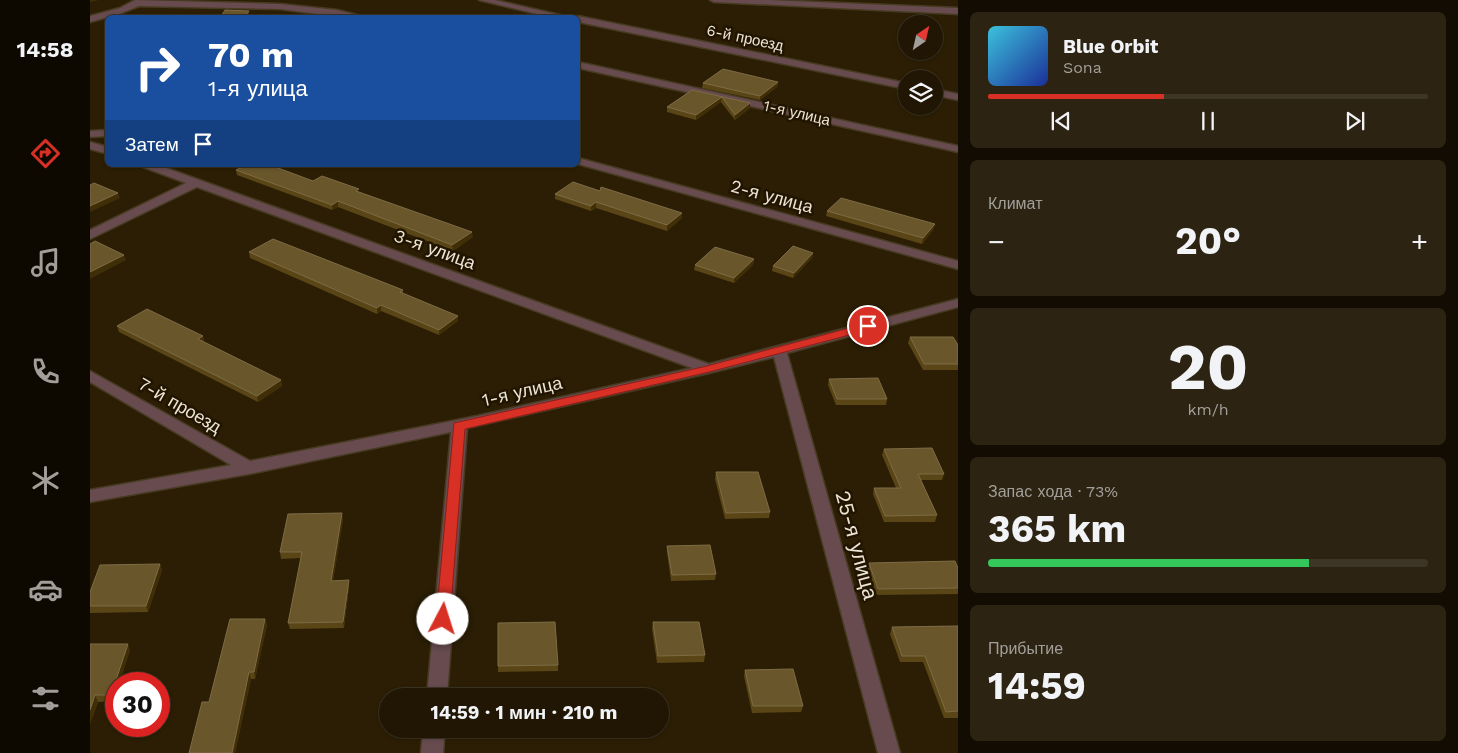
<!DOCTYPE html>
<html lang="ru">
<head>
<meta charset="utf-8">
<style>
  :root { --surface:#201603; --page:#2d2312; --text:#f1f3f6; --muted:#a29f9a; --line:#3d3525; --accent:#d93025 }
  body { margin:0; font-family:"Work Sans",sans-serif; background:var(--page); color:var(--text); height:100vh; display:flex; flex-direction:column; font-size:19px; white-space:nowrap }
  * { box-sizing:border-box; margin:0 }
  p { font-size:16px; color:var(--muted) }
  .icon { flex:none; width:28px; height:28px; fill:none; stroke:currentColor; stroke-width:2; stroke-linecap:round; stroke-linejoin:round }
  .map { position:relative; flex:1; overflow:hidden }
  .side { display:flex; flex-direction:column; gap:12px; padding:12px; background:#120c02; width:500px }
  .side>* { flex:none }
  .banner { position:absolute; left:15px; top:15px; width:475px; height:152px; border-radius:8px; box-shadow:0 1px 4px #0004,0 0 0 1px var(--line); background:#1a4fa0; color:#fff; overflow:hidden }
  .needle { width:32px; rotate:34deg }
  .fabs { position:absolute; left:808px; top:15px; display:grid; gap:10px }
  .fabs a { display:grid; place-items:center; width:45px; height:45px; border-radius:50%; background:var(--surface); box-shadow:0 1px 4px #0004,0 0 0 1px var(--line); font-size:25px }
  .speed { position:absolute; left:15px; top:672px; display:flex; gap:10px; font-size:25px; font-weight:700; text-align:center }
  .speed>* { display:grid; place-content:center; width:65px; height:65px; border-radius:50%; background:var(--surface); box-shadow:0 1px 4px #0004,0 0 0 1px var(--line); line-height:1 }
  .speed .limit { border:8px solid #d22; background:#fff; color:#111 }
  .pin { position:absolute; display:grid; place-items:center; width:42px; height:42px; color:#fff; margin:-21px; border:2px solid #fff; border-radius:50%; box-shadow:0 1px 5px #0007 }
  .me { position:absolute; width:55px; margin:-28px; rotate:5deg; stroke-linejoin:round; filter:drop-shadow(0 0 4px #0008) }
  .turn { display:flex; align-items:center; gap:18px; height:105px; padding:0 20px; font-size:22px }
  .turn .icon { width:65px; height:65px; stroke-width:2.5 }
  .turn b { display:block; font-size:35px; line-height:42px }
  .then { display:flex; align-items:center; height:48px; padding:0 20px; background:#0003; gap:10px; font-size:19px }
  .big { font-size:38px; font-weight:700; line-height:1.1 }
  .side .tile { flex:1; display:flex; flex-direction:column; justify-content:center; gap:8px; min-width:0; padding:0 18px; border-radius:8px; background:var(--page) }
  .side .dial { align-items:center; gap:0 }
  .dial b { font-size:65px; line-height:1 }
  .song { display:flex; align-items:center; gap:15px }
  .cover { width:60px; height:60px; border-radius:8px; background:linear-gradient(135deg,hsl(190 70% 55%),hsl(230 70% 35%)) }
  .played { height:5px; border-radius:2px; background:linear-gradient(90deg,var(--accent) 40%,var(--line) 40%) }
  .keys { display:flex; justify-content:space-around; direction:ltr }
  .heat { display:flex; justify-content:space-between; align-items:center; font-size:28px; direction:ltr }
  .charge { height:8px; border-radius:4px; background:linear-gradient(90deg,#34c759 73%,var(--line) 0) }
  .trip { position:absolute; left:289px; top:688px; width:290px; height:50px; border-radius:25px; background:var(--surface); box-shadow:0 1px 4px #0004,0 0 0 1px var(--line); font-weight:700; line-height:50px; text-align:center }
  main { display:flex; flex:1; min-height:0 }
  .tabs { display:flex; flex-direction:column; width:90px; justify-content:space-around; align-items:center; background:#0d0901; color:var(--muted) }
  .tabs .icon { width:35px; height:35px }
  .tabs .on { color:var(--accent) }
  .tabs b { font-size:22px; color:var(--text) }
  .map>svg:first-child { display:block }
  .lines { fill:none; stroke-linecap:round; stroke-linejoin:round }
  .minor-casing { stroke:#463a21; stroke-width:3 }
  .minor { fill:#674b4e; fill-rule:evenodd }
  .wall { fill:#594516 }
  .shaded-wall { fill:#402e06 }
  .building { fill:#69562b; stroke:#7e6c46 }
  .route { fill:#d93025; stroke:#8d1f18 }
  .labels { text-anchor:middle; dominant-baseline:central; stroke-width:5; stroke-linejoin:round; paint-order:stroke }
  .far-street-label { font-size:15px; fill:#ede4d5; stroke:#211500 }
  .street-label { font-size:18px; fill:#ede4d5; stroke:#211500 }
  .near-street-label { font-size:21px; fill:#ede4d5; stroke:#211500 }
</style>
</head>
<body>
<main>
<nav class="tabs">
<b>14:58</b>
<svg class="icon on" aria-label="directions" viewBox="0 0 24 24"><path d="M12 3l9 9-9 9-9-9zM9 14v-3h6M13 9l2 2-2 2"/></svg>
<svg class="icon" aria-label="music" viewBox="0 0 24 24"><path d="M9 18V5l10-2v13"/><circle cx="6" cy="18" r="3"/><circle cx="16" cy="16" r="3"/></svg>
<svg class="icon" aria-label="phone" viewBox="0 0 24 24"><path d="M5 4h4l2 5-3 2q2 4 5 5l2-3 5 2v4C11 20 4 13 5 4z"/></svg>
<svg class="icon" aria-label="climate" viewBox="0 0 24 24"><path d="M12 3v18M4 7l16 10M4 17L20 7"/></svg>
<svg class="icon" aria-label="car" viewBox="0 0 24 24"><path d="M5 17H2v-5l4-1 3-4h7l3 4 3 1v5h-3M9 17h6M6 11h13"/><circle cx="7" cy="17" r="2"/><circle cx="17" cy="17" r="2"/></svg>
<svg class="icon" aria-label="filters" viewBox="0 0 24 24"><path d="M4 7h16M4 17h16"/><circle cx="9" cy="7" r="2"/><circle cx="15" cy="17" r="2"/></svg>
</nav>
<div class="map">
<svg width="868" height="753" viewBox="0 0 868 753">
  <rect width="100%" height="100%" fill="#2b1e04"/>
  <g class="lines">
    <g class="minor-casing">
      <path id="minor" d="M 45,0 L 190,4 L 247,10 L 279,18 L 259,18 L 190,9 L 49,6 L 29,14 L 0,22 L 0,16 L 30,8 Z
        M 389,0 L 405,0 L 483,18 L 464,18 Z
        M 620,0 L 679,0 L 868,8 L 868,14 L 624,2 Z
        M 488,16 L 816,83 L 816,89 L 488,22 L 488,18 L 485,18 Z
        M 488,62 L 868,146 L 868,152 L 488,68 Z
        M 844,89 L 868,94 L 868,100 L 844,95 Z
        M 18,130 L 18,136 L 0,137 L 0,131 Z
        M 0,142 L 18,147 L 18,154 L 0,149 Z
        M 488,158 L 868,261 L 868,269 L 488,164 Z
        M 51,165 L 68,165 L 619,364 L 868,299 L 868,307 L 697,353 L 810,753 L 788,753 L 684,357 L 619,373 L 377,428 L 357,696 L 337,696 L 361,432 L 159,474 L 0,502 L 0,490 L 141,465 L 0,382 L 0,371 L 160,461 L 387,416 L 602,368 L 107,187 L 0,239 L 0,230 L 96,183 L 53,167 Z
        M 333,729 L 355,729 L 353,753 L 331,753 Z"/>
    </g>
    <use href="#minor" class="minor"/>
  </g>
  <path class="wall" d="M 688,82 L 687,87 L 670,100 L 612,88 L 613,83 Z
    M 602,90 L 660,103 L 660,108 L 645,120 L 631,102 L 606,120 L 577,112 L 577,107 Z
    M 146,170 L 223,181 L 269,192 L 383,237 L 363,251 L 248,207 L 242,210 L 147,175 Z
    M 465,194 L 592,218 L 577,231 L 506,208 L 501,211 L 465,199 Z
    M 737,211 L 845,224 L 843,230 L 832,244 L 736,216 Z
    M 159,252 L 313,290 L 313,293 L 368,321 L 349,335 L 291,311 L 287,314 L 160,258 Z
    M 723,253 L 722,258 L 703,278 L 682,271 L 683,266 Z
    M 664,259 L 663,265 L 644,283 L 604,270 L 605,265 Z
    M 27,326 L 113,336 L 114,342 L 191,380 L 192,386 L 168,402 L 29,332 Z
    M 820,337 L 868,345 L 868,370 L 833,370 L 818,343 Z
    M 739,379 L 797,399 L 796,405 L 746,405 L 738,385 Z
    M 794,449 L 854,474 L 852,480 L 831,480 L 847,515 L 845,522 L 794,522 L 783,494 L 784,488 L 806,488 L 792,455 Z
    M 626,472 L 680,512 L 679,518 L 635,519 L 625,479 Z
    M 253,519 L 243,581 L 259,587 L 254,628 L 200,629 L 198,623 L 211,558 L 191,559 L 190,552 Z
    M 577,546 L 626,574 L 625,580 L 581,581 L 577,552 Z
    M 779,563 L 868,568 L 868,594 L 787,595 L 777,569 Z
    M 70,564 L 72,570 L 58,612 L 0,613 L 0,592 Z
    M 175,619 L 177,625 L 165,679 L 161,679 L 145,753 L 99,753 L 119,702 Z
    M 563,622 L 615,655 L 614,662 L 567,663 L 562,629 Z
    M 408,623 L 468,665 L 468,671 L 408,672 Z
    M 868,626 L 868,718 L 854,718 L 833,662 L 810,662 L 800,634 L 802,627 Z
    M 0,644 L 40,650 L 29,684 L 26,684 L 26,693 L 24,701 L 8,702 L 0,724 Z
    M 655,670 L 713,706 L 711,712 L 662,713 L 654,676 Z"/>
  <path class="shaded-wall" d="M 0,0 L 9,0 L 0,2 Z
    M 159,11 L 160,18 L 154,18 Z
    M 688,82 L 687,87 L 670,100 L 670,96 Z
    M 632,97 L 631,102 L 606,120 L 606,115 Z
    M 660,103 L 660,108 L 645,120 L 645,115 Z
    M 28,193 L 30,198 L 0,212 L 0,206 Z
    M 248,201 L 248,207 L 242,210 L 242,205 Z
    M 506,202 L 506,208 L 501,211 L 501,206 Z
    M 592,213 L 592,218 L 577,231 L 577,225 Z
    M 845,224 L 843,230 L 832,244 L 833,238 Z
    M 382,232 L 383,237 L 363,251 L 362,245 Z
    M 723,253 L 722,258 L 703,278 L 704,273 Z
    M 34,255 L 36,260 L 0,279 L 0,272 Z
    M 664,259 L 663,265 L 644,283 L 644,278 Z
    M 291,305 L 291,311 L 287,314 L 287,308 Z
    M 368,316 L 368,321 L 349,335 L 349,330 Z
    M 113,336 L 114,342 L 108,339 Z
    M 191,380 L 192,386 L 168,402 L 167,396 Z
    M 252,513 L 253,519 L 242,587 L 241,581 Z
    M 70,564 L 72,570 L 58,612 L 56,606 Z
    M 259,580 L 259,587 L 254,628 L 253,622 Z
    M 175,619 L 177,625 L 165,679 L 164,672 Z
    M 38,644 L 40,650 L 29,684 L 26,684 L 26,693 L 24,701 L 21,695 Z
    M 159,672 L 161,679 L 145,753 L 142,753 Z
    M 5,695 L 8,702 L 0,724 L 0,710 Z"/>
  <path class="building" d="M 135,10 L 159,11 L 154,18 L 130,18 Z
    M 633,69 L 688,82 L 670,96 L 613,83 Z
    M 602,90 L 660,103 L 645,115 L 632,97 L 606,115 L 577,107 Z
    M 156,165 L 180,165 L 223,181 L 232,176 L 269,189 L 266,191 L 382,232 L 362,245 L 248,201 L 242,205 L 146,170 Z
    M 483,182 L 510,191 L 511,187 L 592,213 L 577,225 L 506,202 L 501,206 L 465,194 Z
    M 4,183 L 28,193 L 0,206 L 0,185 Z
    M 751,198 L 845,224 L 833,238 L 737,211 Z
    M 183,239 L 313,290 L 310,292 L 368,316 L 349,330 L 291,305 L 287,308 L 159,252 Z
    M 5,241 L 34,255 L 0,272 L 0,244 Z
    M 703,246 L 723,253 L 704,273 L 683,266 Z
    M 625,247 L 664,259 L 644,278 L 605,265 Z
    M 57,309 L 113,336 L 108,339 L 191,380 L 167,396 L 27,326 Z
    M 820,337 L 863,337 L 868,345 L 868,364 L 834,364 Z
    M 788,378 L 797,399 L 747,399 L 739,379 Z
    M 842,448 L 854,474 L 828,474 L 847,515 L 795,516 L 784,488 L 811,488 L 794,449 Z
    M 626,472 L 668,472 L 680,512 L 636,513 Z
    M 252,513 L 241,581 L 259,580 L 253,622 L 198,623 L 212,552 L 190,552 L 198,514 Z
    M 620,545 L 626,574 L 582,575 L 577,546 Z
    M 865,561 L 868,568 L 868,588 L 788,589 L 779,563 Z
    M 70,564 L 56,606 L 0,606 L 0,592 L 10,565 Z
    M 140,619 L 175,619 L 164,672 L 159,672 L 142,753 L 99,753 L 112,702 L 119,702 Z
    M 465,622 L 468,665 L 408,666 L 408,623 Z
    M 563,622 L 609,622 L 615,655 L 568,656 Z
    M 868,626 L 868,711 L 856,712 L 835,656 L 812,656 L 802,627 Z
    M 0,644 L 38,644 L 21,695 L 5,695 L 0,710 Z
    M 703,669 L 713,706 L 663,706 L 655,670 Z"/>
  <path class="route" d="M 778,323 L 782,324 L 784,326 L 782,329 L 619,372 L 375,429 L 360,619 L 358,623 L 353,625 L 348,623 L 346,619 L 364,423 L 617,366 Z"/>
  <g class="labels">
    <g class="far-street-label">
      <text transform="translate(655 38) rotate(12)">6-й проезд</text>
      <text transform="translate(707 113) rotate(13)">1-я улица</text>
    </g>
    <g class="street-label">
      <text transform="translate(682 196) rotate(15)">2-я улица</text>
      <text transform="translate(345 249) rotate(20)">3-я улица</text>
      <text transform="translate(432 391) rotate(-13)">1-я улица</text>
      <text transform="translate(90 405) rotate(30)">7-й проезд</text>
    </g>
    <g class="near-street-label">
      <text transform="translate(767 545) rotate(75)">25-я улица</text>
    </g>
  </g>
</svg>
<div class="fabs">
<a><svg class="needle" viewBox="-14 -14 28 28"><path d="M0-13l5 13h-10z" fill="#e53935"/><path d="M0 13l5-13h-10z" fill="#a29f9a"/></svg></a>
<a><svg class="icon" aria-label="layers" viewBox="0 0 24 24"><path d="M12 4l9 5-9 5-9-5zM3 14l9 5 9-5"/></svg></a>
</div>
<div class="speed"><div class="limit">30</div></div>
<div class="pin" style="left:778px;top:326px;background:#d93025"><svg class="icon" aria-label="arrive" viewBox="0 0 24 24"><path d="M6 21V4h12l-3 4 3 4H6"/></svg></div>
<svg class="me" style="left:353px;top:619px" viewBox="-20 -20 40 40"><circle r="19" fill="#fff"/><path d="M0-13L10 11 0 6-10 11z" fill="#d93025"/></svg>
<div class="trip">14:59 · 1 мин · 210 m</div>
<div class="banner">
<div class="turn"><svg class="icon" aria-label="right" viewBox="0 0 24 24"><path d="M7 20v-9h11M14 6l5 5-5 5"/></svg><div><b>70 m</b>1-я улица</div></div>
<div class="then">Затем<svg class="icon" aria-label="arrive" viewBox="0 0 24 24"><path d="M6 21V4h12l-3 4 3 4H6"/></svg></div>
</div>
</div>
<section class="side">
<div class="tile">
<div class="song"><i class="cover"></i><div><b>Blue Orbit</b><p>Sona</p></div></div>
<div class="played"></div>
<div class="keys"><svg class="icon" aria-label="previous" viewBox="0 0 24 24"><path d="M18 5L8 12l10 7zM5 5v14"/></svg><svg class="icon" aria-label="pause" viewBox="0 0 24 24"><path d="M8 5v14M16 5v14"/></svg><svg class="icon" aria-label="next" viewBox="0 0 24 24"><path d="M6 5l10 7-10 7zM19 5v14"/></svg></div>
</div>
<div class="tile"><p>Климат</p>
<div class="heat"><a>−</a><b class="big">20°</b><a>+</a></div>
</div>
<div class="tile dial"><b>20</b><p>km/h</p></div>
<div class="tile"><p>Запас хода · 73%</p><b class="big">365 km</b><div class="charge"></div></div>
<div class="tile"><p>Прибытие</p><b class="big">14:59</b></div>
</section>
</main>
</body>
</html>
